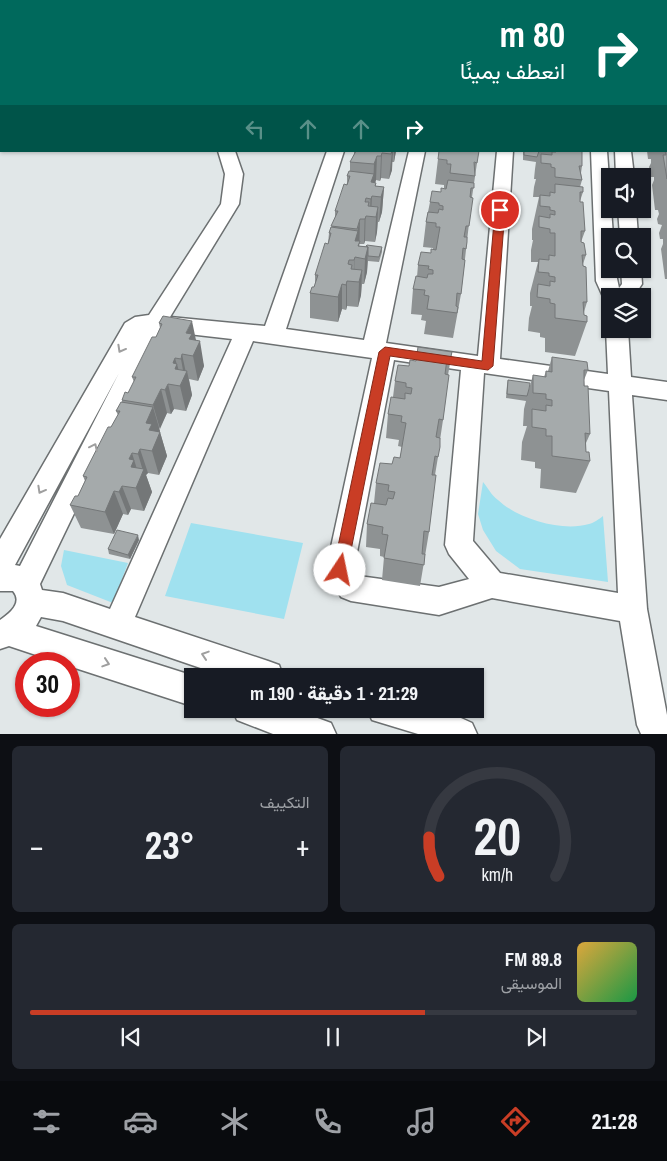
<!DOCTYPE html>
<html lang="ar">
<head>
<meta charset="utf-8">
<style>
  :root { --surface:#171b24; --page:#242831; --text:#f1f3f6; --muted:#9ea1a6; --line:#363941; --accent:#c93d25 }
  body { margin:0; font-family:"Archivo Narrow",Vazirmatn,sans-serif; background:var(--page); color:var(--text); direction:rtl; height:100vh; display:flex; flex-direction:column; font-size:19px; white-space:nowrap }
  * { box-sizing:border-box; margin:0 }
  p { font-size:16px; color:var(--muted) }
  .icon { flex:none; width:28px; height:28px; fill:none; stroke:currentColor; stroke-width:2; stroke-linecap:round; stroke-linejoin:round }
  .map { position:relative; height:734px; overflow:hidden; direction:ltr }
  .side { display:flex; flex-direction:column; gap:12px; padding:12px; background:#0d0f14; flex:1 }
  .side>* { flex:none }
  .hud { position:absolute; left:0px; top:0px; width:668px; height:152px; box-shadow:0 1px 4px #0004; direction:rtl; background:#00695c; color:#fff; overflow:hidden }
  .buttons { position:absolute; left:601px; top:168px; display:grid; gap:10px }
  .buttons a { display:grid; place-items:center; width:50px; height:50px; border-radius:0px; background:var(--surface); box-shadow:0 1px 4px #0004; font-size:25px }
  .speed { position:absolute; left:15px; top:652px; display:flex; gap:10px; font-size:25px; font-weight:700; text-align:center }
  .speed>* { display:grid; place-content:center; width:65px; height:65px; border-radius:50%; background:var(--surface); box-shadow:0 1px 4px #0004; line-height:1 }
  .speed .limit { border:8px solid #d22; background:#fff; color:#111 }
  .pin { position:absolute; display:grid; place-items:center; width:42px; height:42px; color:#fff; margin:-21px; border:2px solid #fff; border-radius:50%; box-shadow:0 1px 5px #0007 }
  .me { position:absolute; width:55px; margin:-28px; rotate:11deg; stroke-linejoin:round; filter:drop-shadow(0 0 4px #0008) }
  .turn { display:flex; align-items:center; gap:18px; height:105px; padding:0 20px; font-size:22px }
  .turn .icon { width:65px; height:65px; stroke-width:2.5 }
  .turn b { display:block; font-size:35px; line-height:42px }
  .lanes { display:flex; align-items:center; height:48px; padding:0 20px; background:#0003; justify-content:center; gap:25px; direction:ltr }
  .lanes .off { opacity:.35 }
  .big { font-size:38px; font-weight:800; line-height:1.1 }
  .side .tile { flex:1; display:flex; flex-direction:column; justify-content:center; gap:8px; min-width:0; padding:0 18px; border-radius:8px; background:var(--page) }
  .side .dial { align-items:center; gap:0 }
  .dial svg { height:130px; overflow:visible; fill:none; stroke:var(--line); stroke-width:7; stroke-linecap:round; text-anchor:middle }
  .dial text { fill:var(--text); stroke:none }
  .song { display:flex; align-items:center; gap:15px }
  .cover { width:60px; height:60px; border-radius:8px; background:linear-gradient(135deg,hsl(40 70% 55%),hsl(140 70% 35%)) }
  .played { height:5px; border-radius:2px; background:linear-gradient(90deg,var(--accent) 65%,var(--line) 65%) }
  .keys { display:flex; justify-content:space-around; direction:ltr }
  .heat { display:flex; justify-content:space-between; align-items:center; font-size:28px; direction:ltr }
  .side .tiles { flex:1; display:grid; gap:12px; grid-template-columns:1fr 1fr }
  .tile:last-child { grid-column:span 2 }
  .trip { position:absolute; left:184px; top:668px; width:300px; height:50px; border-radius:0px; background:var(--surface); box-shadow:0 1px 4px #0004; font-weight:800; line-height:50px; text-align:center; direction:rtl }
  .tab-bar { display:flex; height:80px; justify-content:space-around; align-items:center; background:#090b0e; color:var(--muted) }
  .tab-bar .icon { width:35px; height:35px }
  .tab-bar .selected { color:var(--accent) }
  .tab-bar b { font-size:22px; color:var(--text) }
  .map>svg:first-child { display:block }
  .green { fill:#a0e1ef }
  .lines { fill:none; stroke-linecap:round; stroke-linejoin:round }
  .minor-casing { stroke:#6c7071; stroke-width:3 }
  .minor { fill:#fff; fill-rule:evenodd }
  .wall { fill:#8e9293 }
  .shaded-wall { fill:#747778 }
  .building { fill:#a5aaab; stroke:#747778 }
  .oneway { stroke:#9f9f9f }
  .route { fill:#c93d25; stroke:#832818 }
</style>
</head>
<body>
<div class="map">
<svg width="667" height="734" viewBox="0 0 667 734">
  <rect width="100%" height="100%" fill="#e1e7e8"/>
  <path class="green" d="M 483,482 C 488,488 492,496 498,500 C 518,519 562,532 589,524 C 594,523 599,519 603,516 L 608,582 L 520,569 L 496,551 L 483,530 L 478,514 Z
    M 191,523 L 303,543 L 284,619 L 165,596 Z
    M 64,550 L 128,563 L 113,603 L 67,585 L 61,566 Z"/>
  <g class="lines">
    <g class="minor-casing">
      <path id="minor" d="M 196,0 L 209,0 L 209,1 L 196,1 Z
        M 218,151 L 235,151 L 243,174 L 239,204 L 170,317 L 265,326 L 327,151 L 344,151 L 286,329 L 364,340 L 409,151 L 425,151 L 386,343 L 478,356 L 497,151 L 513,151 L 500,359 L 608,374 L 606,329 L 610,323 L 610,329 L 628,329 L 631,377 L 667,382 L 667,400 L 632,395 L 647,609 L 667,715 L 667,734 L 641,734 L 637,725 L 620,621 L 492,598 L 439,615 L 351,601 L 341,597 L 326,570 L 372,358 L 253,341 L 135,617 L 268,661 L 279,665 L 283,676 L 224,676 L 63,621 L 41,617 L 36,626 L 194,676 L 192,706 L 69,666 L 69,664 L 63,664 L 9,646 L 0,649 L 0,620 C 10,613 23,603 13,591 L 0,591 L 0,539 L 125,323 L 135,317 L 149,315 L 221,204 L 225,174 ZM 162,331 L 232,339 L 110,609 L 63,593 L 42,590 L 40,584 ZM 394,360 L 461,370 L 445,545 L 449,554 L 469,579 L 439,587 L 359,576 L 354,568 ZM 119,373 L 20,566 L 15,565 ZM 484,373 L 609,391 L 618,593 L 500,573 L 473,541 Z
        M 591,151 L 607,151 L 613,236 L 610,236 L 610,269 L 615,269 L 619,288 L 622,284 L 621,269 L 641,269 L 642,284 L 634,296 L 610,296 L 610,302 L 605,301 L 596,281 Z
        M 615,151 L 631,151 L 634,176 L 616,176 Z
        M 618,209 L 636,209 L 638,236 L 620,236 Z
        M 232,709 L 293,709 L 331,723 L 336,734 L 273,734 L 237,720 Z
        M 367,709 L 441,709 L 472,723 L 477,734 L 418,734 L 372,720 Z"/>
    </g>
    <use href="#minor" class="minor"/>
  </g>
  <path class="wall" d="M 667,98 L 667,279 L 665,279 L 661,249 L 663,244 L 663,239 L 660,239 L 659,233 L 662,225 L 658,224 L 657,219 L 659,214 L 658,210 L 655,210 L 652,185 L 654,180 L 654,177 L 651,177 L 649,167 L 651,163 L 651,159 L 648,159 L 647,151 L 666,151 Z
    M 354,151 L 396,151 L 394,162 L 392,162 L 392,170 L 389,179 L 381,178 L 380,181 L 376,180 L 375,183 L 376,186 L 384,187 L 382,212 L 379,222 L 378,222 L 377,232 L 375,242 L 365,241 L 364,244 L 359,244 L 359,246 L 382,247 L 382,252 L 379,262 L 368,261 L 367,272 L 364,284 L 362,284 L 361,295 L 358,307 L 347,306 L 346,310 L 342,309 L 338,322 L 310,318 L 310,293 L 314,287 L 315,285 L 315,275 L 328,244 L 329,233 L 335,218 L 335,211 L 347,183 L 347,176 L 350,171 L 350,162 L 354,155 Z
    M 523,151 L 582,151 L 582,166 L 581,173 L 582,180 L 580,187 L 583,192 L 580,201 L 585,231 L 581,242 L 586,255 L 583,264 L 587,302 L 584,312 L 584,315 L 587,322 L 575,356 L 545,352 L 545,338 L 540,337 L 540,333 L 528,331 L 529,318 L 532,306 L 530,306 L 530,293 L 538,262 L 531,262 L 531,250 L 533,240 L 532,240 L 532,229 L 539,197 L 533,197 L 534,187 L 536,179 L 534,179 L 535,169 L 536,162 L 523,160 Z
    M 438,159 L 477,163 L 472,197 L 461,294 L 453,338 L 424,334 L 426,321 L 421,320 L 422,315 L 411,314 L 413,289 L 417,277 L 418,265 L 431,253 L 433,249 L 433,248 L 423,247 L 426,222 L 430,202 L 441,192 L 446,189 L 444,188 L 444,185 L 435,184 Z
    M 163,316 L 196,340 L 204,366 L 198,381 L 189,379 L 192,395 L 186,411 L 174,409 L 171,414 L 167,413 L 159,429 L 167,456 L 159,475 L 148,473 L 146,475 L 152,492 L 144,511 L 131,509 L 128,515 L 123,514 L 114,534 L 81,528 L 70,505 L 78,496 L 85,481 L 83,476 L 118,415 L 116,411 L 122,402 L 122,400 L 128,393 L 134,382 L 132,377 L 156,337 L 160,328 L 159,323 Z
    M 452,352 L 448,375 L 443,420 L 440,440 L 438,457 L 435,475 L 429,532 L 420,586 L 382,580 L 384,557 L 380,556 L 380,549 L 366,547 L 367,524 L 374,503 L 376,483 L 392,464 L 400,458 L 402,447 L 398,446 L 399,440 L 386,438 L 388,414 L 393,397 L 395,381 L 409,366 L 416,361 Z
    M 552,357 L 588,370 L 584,380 L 590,434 L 586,443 L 586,452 L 590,461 L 576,493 L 540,488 L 541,469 L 535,468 L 535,462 L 521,460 L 522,442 L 527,426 L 523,426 L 524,409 L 526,401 L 506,398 L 507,385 L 508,380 L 529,389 L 533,375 L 544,377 L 546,371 L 548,371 Z
    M 139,540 L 130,559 L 109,554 L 108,549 Z"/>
  <path class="shaded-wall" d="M 392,151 L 393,151 L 392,170 L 389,179 Z
    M 394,151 L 396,151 L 394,162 Z
    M 382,153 L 381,178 L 380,181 L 381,156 Z
    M 377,156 L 376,180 L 373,189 L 374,164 Z
    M 374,174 L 373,196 L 372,196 L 371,216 L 370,216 L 371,182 Z
    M 384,187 L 382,212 L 379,222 L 381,197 Z
    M 366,198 L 365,241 L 364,244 L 365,202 Z
    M 378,207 L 377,232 L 375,242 L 376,217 Z
    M 360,219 L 359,258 L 355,257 L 354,282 L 354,281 L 355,241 Z
    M 368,247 L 367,272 L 364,284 L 365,259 Z
    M 362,270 L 361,295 L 358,307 L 359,282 Z
    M 347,281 L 347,306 L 346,310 L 346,285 Z
    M 342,284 L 342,309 L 338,322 L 338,297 Z
    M 192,321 L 197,345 L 200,341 L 204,366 L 198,381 L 193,356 L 186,333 Z
    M 182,354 L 186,373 L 187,371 L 192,395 L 186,411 L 180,386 L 173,363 L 175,358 L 177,365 L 177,364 L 182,383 L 184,376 L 181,359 Z
    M 168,384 L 174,409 L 171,414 L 165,390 Z
    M 161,389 L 167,413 L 160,429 L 153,405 Z
    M 153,407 L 160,431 L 156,439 L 160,432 L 167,456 L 159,475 L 152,451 L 146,423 Z
    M 140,449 L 148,473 L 146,475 L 152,492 L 144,511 L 136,488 L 129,459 L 132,453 L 140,479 L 143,471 L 138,454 Z
    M 122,486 L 131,509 L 128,515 L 119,492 Z
    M 114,491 L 123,514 L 114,534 L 105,512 Z
    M 138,535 L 139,540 L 130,559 L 128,555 Z"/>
  <path class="building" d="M 666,98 L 667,98 L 667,179 L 663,155 L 666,155 L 665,151 L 666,151 Z
    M 356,151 L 392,151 L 391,154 L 382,153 L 381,156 L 377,156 L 374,164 L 350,162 Z
    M 439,151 L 479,151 L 477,163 L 474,162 L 475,176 L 450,173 L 451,164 L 447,164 L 447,160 L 438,159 Z
    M 524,151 L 539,151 L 537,157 L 524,155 Z
    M 556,151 L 582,151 L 582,166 L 579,166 L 582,180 L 555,177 L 555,168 L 551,167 L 551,164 L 541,163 L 541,154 L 552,155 L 552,152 L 556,152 Z
    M 349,171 L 374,174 L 371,182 L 376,183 L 375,186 L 384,187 L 381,197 L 372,196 L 371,199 L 366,198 L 365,202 L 369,202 L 368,206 L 378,207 L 376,217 L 366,216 L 365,219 L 360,219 L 357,229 L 331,226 L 338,211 L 335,211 L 344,184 L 347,185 L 350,176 L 347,176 Z
    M 448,180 L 474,183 L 474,188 L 471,188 L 470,197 L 473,198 L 469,226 L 466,226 L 464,237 L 467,237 L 467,242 L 466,249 L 463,248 L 462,259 L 465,260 L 461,294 L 457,293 L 456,306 L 458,307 L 457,313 L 427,309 L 429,296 L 424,295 L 425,290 L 413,289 L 416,276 L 427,278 L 428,274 L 433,274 L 433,270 L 428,269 L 429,266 L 418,265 L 421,252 L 431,253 L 431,249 L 436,250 L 440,227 L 436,227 L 436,223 L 426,222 L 428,212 L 438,213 L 439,209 L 443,210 L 443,206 L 439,205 L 439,203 L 430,202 L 432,191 L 441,192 L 441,188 L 446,189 Z
    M 555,184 L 583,187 L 583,192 L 580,192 L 580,202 L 583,202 L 585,231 L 581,231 L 581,242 L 584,243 L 586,255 L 582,255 L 583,266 L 586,267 L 587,302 L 583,302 L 584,315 L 587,316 L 587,322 L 555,318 L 555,304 L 550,303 L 550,299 L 537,297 L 538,284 L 550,286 L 550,281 L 555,282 L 555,277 L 549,276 L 549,273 L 538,272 L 539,259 L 549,260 L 549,255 L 555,256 L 555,233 L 550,233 L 550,229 L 539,227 L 539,216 L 550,218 L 550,214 L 555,215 L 555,211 L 550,210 L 550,207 L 540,206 L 540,195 L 550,196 L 550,192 L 555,193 Z
    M 331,227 L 358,231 L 355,241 L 360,241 L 358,246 L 368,247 L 365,259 L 355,257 L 354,260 L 349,260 L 348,264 L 352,265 L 351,269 L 362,270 L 359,282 L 347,281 L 346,285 L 342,284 L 338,297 L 310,293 L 312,287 L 314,287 L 318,275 L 315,275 L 325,243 L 328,244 L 331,233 L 329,233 Z
    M 367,245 L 382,247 L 379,257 L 368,256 L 368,247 L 366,246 Z
    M 163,316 L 192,321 L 186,333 L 192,334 L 189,339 L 200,341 L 193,356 L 182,354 L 181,359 L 175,358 L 173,363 L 177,364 L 175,369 L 187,371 L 180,386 L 168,384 L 165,390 L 161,389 L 153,405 L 122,400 L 125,392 L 128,393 L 136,377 L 132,377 L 152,337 L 156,337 L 162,324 L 159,323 Z
    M 418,347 L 452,352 L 450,360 L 447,359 L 445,374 L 449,375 L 443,420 L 439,419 L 436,437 L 440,438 L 440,447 L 438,457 L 435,456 L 432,475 L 436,475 L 429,532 L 424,531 L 422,554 L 425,554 L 424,565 L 384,558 L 388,535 L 382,534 L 383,527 L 367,524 L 371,503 L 386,505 L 388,498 L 393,499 L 395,492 L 388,491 L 389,485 L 376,483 L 380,463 L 392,464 L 394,457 L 400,458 L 406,423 L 401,422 L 402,416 L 388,414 L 391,397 L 405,399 L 405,393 L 411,394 L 412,388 L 406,387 L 406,383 L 395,381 L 398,365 L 409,366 L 410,360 L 416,361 Z
    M 552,357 L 587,362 L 588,370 L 584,370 L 584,386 L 588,386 L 590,434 L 585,433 L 586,452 L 589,452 L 590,461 L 552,456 L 552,436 L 546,436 L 546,429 L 532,427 L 532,409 L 546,411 L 546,405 L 552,406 L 552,400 L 546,399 L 546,394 L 533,393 L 533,375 L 546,377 L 546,371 L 552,372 Z
    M 508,380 L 530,383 L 529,389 L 527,396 L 507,394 Z
    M 121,402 L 153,407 L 146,423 L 152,424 L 149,430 L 160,432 L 152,451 L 140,449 L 138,454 L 132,453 L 129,459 L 134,460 L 131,467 L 144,469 L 136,488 L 122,486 L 119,492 L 114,491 L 105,512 L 70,505 L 75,496 L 78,496 L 87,477 L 83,476 L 108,427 L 111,427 L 120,411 L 116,411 Z
    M 117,530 L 138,535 L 128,555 L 108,549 Z"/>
  <defs><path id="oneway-chevron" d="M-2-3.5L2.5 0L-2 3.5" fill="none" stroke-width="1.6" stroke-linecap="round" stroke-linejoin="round" transform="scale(1.25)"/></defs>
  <g class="oneway">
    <use href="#oneway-chevron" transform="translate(121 349) rotate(119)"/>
    <use href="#oneway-chevron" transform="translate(94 447) rotate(-64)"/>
    <use href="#oneway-chevron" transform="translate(41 490) rotate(119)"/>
    <use href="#oneway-chevron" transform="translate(205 655) rotate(-162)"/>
    <use href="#oneway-chevron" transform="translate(106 663) rotate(18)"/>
  </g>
  <path class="route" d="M 500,207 L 505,210 L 493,366 L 488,370 L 390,356 L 347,570 L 345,574 L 340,576 L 335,574 L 333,570 L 379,352 L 385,347 L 482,361 L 495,210 Z"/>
</svg>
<div class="buttons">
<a><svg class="icon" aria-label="sound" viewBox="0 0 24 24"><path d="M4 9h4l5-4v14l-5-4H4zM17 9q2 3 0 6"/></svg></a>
<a><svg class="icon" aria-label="search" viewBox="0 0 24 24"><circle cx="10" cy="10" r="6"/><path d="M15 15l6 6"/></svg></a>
<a><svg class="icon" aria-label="layers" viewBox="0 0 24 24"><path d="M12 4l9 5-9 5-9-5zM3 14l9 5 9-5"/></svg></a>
</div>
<div class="speed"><div class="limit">30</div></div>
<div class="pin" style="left:500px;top:210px;background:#d93025"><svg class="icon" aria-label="arrive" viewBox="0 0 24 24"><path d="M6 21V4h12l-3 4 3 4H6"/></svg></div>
<svg class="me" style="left:340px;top:570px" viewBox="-20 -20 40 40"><circle r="19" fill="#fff"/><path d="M0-13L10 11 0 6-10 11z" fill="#c93d25"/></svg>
<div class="trip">21:29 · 1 دقيقة · 190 m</div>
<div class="hud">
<div class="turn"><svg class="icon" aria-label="right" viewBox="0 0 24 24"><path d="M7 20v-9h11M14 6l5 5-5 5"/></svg><div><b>80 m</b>انعطف يمينًا</div></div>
<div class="lanes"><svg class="icon off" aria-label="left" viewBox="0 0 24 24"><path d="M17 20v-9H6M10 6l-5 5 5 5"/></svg><svg class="icon off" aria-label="ahead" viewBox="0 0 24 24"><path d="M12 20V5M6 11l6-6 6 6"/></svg><svg class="icon off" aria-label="ahead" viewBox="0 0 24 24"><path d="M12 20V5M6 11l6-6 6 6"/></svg><svg class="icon" aria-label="right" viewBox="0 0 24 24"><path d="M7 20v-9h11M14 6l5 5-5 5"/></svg></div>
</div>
</div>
<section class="side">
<div class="tiles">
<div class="tile dial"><svg viewBox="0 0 100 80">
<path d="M14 69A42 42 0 1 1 86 69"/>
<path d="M14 69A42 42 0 0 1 8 45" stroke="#c93d25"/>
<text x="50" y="56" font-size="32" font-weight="700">20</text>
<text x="50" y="72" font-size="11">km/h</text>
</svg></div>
<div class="tile"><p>التكييف</p>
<div class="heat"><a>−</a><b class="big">23°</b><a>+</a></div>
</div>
<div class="tile">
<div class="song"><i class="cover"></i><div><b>89.8 FM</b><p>الموسيقى</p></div></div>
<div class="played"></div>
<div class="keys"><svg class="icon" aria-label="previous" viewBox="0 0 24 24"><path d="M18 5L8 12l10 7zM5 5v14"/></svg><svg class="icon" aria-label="pause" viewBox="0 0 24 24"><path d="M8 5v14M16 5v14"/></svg><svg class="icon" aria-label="next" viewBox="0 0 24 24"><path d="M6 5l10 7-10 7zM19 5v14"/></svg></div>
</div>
</div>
</section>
<nav class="tab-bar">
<b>21:28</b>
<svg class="icon selected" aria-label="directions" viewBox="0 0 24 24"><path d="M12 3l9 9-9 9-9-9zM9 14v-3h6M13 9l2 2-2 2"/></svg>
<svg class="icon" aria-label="music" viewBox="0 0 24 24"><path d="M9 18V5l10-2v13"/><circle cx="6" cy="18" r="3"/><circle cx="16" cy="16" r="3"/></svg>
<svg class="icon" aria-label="phone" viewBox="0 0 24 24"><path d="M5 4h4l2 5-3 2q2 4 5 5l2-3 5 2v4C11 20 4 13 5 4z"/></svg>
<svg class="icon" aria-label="climate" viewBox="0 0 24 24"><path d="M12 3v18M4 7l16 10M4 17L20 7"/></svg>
<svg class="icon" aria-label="car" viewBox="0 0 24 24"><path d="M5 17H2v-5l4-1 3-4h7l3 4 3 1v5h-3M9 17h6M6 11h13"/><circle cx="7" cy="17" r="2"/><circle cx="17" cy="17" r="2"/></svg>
<svg class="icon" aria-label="filters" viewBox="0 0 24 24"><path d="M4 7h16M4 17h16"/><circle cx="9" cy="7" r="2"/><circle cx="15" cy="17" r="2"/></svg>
</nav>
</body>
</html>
